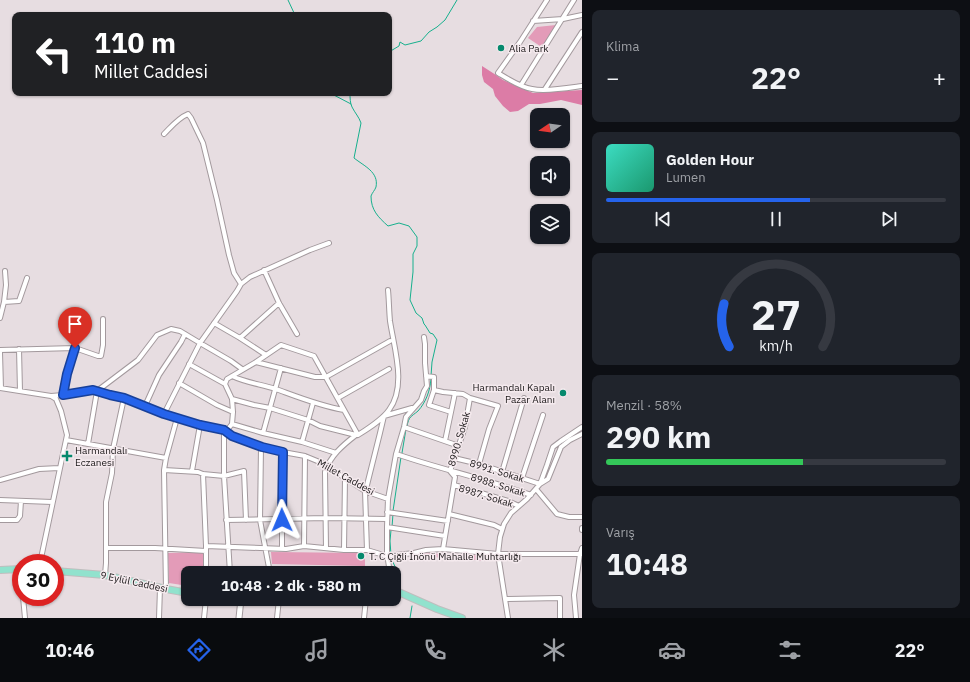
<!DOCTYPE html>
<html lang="tr">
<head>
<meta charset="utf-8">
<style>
  :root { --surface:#171b24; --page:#20242c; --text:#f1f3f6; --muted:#9ea1a6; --line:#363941; --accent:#2563eb }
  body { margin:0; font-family:"IBM Plex Sans",sans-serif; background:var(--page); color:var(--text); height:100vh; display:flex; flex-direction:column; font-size:15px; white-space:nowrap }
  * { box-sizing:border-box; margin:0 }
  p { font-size:13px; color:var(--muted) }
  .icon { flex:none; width:22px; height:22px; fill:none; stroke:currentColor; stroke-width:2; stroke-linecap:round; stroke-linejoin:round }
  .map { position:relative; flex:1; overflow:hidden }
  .side { display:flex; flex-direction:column; gap:10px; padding:10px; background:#0d0f14; width:388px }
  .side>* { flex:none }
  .top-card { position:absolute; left:12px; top:12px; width:380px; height:84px; border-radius:8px; box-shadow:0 1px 3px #0004; background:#202124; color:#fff; overflow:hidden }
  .needle { width:26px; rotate:257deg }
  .fabs { position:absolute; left:530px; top:108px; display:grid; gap:8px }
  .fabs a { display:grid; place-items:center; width:40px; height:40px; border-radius:8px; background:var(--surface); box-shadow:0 1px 3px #0004; font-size:20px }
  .speed { position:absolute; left:12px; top:554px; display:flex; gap:8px; font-size:20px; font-weight:700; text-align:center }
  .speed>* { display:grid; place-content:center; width:52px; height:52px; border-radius:50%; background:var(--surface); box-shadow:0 1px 3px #0004; line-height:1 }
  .speed .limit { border:6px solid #d22; background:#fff; color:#111 }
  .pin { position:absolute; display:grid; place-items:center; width:34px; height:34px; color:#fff; margin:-41px -17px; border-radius:50% 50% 50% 0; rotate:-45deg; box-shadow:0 0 4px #0007 }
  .pin .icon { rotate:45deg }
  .me { position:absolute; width:44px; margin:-22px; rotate:359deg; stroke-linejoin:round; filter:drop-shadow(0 0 3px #0008) }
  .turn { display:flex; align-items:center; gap:14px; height:84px; padding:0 16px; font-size:18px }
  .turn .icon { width:52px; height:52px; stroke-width:2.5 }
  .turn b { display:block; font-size:28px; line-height:34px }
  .big { font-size:30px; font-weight:800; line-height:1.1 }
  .side .tile { flex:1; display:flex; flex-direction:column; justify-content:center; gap:6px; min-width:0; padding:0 14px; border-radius:8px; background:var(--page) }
  .side .dial { align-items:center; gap:0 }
  .dial svg { height:104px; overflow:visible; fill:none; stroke:var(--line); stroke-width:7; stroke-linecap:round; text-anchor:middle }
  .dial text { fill:var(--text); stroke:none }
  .song { display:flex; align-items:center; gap:12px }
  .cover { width:48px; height:48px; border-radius:6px; background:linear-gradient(135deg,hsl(170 70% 55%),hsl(160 70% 35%)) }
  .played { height:4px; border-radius:2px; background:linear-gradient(90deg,var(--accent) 60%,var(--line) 60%) }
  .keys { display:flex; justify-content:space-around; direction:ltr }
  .heat { display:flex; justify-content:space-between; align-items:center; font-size:22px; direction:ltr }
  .charge { height:6px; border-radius:3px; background:linear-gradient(90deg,#34c759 58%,var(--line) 0) }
  .trip { position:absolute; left:181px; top:566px; width:220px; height:40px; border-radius:8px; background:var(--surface); box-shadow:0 1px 3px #0004; font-weight:800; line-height:40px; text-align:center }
  .dock { display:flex; height:64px; justify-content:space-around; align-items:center; background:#090b0e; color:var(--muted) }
  .dock .icon { width:28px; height:28px }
  .dock .active { color:var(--accent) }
  .dock b { font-size:18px; color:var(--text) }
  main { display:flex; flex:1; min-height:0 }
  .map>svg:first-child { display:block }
  .green { fill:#e39bb8 }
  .forest { fill:#dc7ca6 }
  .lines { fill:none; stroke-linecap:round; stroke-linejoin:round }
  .stream { stroke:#17b08d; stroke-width:1 }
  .minor-casing { stroke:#a3999d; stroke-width:6 }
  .tertiary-casing { stroke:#a3999d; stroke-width:7 }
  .primary-casing { stroke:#bfbebe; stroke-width:8 }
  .minor { stroke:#fff; stroke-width:4 }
  .tertiary { stroke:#fff; stroke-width:5 }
  .primary { stroke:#91e2cd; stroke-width:6 }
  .route-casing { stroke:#184099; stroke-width:10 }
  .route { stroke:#2563eb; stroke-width:7 }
  .poi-dot { fill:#06896d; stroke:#f5eaee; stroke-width:1.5 }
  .labels { text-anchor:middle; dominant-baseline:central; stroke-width:3; stroke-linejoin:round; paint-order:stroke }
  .poi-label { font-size:10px; fill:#1a1718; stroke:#f5eaee; text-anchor:start }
  .street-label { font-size:10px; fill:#1a1718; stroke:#f5eaee }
</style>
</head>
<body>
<main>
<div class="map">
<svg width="582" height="618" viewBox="0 0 582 618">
  <rect width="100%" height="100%" fill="#e7dde1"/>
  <path class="green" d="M 556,25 L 545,44 L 542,44 L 540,46 L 528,38 L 537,27 Z
    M 203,552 L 204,573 L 188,573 L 188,586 L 169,583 L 168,553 Z
    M 271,552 L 365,553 L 365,566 L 272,564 Z
    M 418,553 L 491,556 L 491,561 L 416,556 Z"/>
  <path class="forest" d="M 482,66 L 496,75 L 503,80 L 533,93 L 582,90 L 582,105 L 561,100 L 540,104 L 529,104 L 518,111 L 510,112 L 503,106 L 495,96 L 493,89 L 484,82 L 482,75 Z"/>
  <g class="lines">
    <path class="stream" d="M 288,0 L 295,15
      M 389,52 L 399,46 L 400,42 L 405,45 L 421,41 L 429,32 L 437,27 L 445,20 L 457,0
      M 330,93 L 351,104
      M 350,93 C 350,98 350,103 352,107 C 355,113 359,117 361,123 L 354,158 C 364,166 379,172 376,187 C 375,190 372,193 371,196 C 371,210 378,217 388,226 L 399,223 L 409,226 L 417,237 L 417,246 L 413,254 L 413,272 L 410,300 L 416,313 L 422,318 L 424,324 L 425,325 L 430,333 L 433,334 L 437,340 L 432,362 L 431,376
      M 407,426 C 409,416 411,417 418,411 C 426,402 430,391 431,379
      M 402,453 L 406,429
      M 393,511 L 401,457
      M 392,527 L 393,514
      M 391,555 L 390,541 L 391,530
      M 391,558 L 399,575
      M 410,618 L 412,606"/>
    <g class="minor-casing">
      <path id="minor" d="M 547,0 L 520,42 L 498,73 C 508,79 520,87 532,89 C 546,92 568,88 582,86
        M 533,21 L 563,19 L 582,15
        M 521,85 L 574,0
        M 545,89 L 582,32
        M 164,134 C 171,127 178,118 188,114 L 191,118 L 203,143 L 217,200 L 229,255 L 234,273 L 241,284
        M 264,270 L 279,303 L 297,334
        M 4,302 L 19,301 L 27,278
        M 0,318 L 4,302 L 6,285 L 5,271
        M 214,323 L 240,338 L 266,355
        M 240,338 L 279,303
        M 19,349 L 20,391
        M 0,350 L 75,348 L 98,356 L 101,356 L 103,345 L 103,319
        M 0,352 L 1,388
        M 256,362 L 315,377 L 326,377 L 390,341
        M 189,364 L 225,384
        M 232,376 C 247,383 260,384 276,389 C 298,397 320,406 344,410
        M 426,376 L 434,377 L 434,390 L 429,405 L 451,412
        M 179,383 L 217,405 L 233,412
        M 0,388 L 51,396 L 56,399 L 61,411 L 67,435 L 40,563
        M 434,390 L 443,392 L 463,394 L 470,398 L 498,406 L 489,429 L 479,464
        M 63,395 L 67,374 L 75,348
        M 51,396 L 63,395 L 93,390 L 124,398 L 164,414 L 200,425 L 224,431 L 232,436 L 261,447 L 283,452 L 305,456 L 322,463 L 365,491 L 388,499
        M 338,398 L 389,369
        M 232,399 L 254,405 L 270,408 L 308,420 L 320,426 L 356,435
        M 145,406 L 159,375 L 181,342 L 185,334
        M 164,414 L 200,343 L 237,291 L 241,284 L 250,277 L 310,250 L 329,243
        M 384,416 L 412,408
        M 232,424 L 263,433 L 302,442 L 336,453
        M 404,427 L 459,446
        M 263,433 L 281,368
        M 66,440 L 166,458
        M 445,441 L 455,393
        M 302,442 L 313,403
        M 88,444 L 97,391 L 138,360 L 157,335 L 171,329 L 180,331 L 200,343 L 231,361 L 242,369
        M 261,447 L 260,520 L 270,573
        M 396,454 C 440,469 486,479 531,495
        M 454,458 L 479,464 L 540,484
        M 164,470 L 198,472 L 203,474 L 224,476 L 244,471 L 246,520
        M 192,471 L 200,425
        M 502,472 L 524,398
        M 203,474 L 206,546 L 206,573
        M 522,478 L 543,415
        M 0,480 L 39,469 L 59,468
        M 540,484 L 548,479 L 561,447 L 570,440 L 582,434
        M 454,485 L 508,501 L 519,506
        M 536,489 L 557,514 L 569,517 L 582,517
        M 0,500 L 52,502
        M 387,512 L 448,521
        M 449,514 L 494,525 L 502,529
        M 0,520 L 17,520 L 20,516 L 21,501
        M 226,520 L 326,518 L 387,519
        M 387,527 L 445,536
        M 582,528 L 582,530
        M 206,546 L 286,549 L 304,546 L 344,550 L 367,550 L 387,556 L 414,553 L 426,550 L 443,549 L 498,554 L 582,554
        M 304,546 L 305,456
        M 106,548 L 155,548 L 206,551
        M 282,548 L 282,476 L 283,452
        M 326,548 L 325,472 C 330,456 343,445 356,435
        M 443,549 L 455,477 L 450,471 L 465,427 L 470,398
        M 344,550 L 345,478
        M 367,550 L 365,491 L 367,485 L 380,433 L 384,416
        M 20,569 L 21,577
        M 230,573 L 224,476 L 224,431 L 228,429 L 232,424 L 233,412 L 232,399 L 225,384 L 227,379 L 256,362 L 281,345 L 314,356 L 358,435 C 369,428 382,420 389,410 C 407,386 394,348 390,321 C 389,311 389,300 388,290
        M 390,573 L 387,554 L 387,527 L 388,499 L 396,454 L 404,427 L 406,417 L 421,400 L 424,391 L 427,386 L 425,363 L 425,344 L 424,337
        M 105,575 L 106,563 L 106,502 L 112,473 L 113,449 L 124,398
        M 166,589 L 164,470 L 166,458 L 177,418
        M 23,597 L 25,618
        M 506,599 L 560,598 L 560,618
        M 159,618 L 160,588
        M 204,618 L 206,599
        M 277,618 L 279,599
        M 364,618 L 366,599
        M 508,618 L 498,554 L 500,537 L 504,524 L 511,513 L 527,499 L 540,484 L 547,465 L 553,447 L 561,441 L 582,427
        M 576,618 L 574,595 L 580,554 L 582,548"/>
    </g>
    <g class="tertiary-casing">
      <path id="tertiary" d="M 239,618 L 241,599"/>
    </g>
    <g class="primary-casing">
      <path id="primary" d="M 0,570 L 21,569
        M 55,571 L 105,575 L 166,589 L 188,593
        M 394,590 L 437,609 L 462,618"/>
    </g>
    <use href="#minor" class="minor"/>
    <use href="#tertiary" class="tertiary"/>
    <use href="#primary" class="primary"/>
  </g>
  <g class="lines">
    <g class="route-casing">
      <path id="route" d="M 75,348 L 67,374 L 63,395 L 93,390 L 110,395 L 124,398 L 164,414 L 200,425 L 224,430 L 232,436 L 262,447 L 283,452 L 282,520"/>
    </g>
    <use href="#route" class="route"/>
  </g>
  <g class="poi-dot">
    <circle cx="501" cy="48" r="4"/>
    <circle cx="563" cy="393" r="4"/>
    <path d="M65 450h4v4h4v4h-4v4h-4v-4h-4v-4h4z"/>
    <circle cx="361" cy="556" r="4"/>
  </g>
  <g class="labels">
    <g class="poi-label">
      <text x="509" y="48">Alia Park</text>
      <text x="555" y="387" text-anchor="end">Harmandalı Kapalı<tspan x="555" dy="12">Pazar Alanı</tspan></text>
      <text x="75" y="450">Harmandalı<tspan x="75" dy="12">Eczanesi</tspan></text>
      <text x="369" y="556">T. C Çiğli İnönü Mahalle Muhtarlığı</text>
    </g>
    <g class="street-label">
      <text transform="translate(459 439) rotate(-74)">8990. Sokak</text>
      <text transform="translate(497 471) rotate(17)">8991. Sokak</text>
      <text transform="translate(346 477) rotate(29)">Millet Caddesi</text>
      <text transform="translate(498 485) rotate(17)">8988. Sokak</text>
      <text transform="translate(486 496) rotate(17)">8987. Sokak</text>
      <text transform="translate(134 582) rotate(12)">9 Eylül Caddesi</text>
    </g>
  </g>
</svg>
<div class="fabs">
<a><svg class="needle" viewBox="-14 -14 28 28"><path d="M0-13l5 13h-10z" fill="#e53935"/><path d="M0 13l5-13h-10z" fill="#9ea1a6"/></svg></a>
<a><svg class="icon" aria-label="sound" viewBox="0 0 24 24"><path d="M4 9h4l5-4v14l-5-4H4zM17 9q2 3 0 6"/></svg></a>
<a><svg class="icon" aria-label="layers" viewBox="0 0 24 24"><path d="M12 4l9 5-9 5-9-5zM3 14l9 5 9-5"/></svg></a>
</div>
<div class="speed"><div class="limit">30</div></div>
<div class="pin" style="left:75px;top:348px;background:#d93025"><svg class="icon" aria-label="arrive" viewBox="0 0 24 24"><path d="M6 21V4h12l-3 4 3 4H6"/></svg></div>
<svg class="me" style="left:282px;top:520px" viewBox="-20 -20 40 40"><path d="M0-17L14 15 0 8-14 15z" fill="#2563eb" stroke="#fff" stroke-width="4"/></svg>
<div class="trip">10:48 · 2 dk · 580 m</div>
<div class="top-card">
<div class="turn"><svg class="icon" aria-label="left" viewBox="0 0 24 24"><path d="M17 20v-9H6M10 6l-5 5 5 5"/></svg><div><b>110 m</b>Millet Caddesi</div></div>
</div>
</div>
<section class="side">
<div class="tile"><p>Klima</p>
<div class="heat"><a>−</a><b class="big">22°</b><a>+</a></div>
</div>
<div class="tile">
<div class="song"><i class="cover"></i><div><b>Golden Hour</b><p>Lumen</p></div></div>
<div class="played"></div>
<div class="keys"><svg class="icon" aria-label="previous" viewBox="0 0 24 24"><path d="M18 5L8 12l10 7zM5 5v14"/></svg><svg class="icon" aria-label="pause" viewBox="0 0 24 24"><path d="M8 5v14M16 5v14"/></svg><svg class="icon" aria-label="next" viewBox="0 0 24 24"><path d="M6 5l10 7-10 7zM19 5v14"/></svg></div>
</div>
<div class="tile dial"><svg viewBox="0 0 100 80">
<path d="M14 69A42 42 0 1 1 86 69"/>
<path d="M14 69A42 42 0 0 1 10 36" stroke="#2563eb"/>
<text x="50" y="56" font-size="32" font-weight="700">27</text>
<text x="50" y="72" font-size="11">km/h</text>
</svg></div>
<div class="tile"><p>Menzil · 58%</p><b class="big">290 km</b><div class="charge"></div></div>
<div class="tile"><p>Varış</p><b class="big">10:48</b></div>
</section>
</main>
<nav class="dock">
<b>10:46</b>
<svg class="icon active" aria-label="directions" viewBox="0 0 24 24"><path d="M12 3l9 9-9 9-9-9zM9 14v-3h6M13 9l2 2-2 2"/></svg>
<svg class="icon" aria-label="music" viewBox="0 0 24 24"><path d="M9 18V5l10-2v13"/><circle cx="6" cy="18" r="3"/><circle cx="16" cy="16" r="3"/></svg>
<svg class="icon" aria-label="phone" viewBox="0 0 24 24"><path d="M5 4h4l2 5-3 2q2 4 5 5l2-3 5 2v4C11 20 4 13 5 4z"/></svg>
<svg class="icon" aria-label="climate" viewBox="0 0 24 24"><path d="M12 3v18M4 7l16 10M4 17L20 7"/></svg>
<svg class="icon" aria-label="car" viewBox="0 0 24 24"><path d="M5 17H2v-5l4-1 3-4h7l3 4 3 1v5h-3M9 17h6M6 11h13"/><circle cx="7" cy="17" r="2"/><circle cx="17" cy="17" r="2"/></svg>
<svg class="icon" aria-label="filters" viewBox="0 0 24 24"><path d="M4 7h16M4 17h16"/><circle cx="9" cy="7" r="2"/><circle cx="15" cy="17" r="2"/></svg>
<b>22°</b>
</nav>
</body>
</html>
